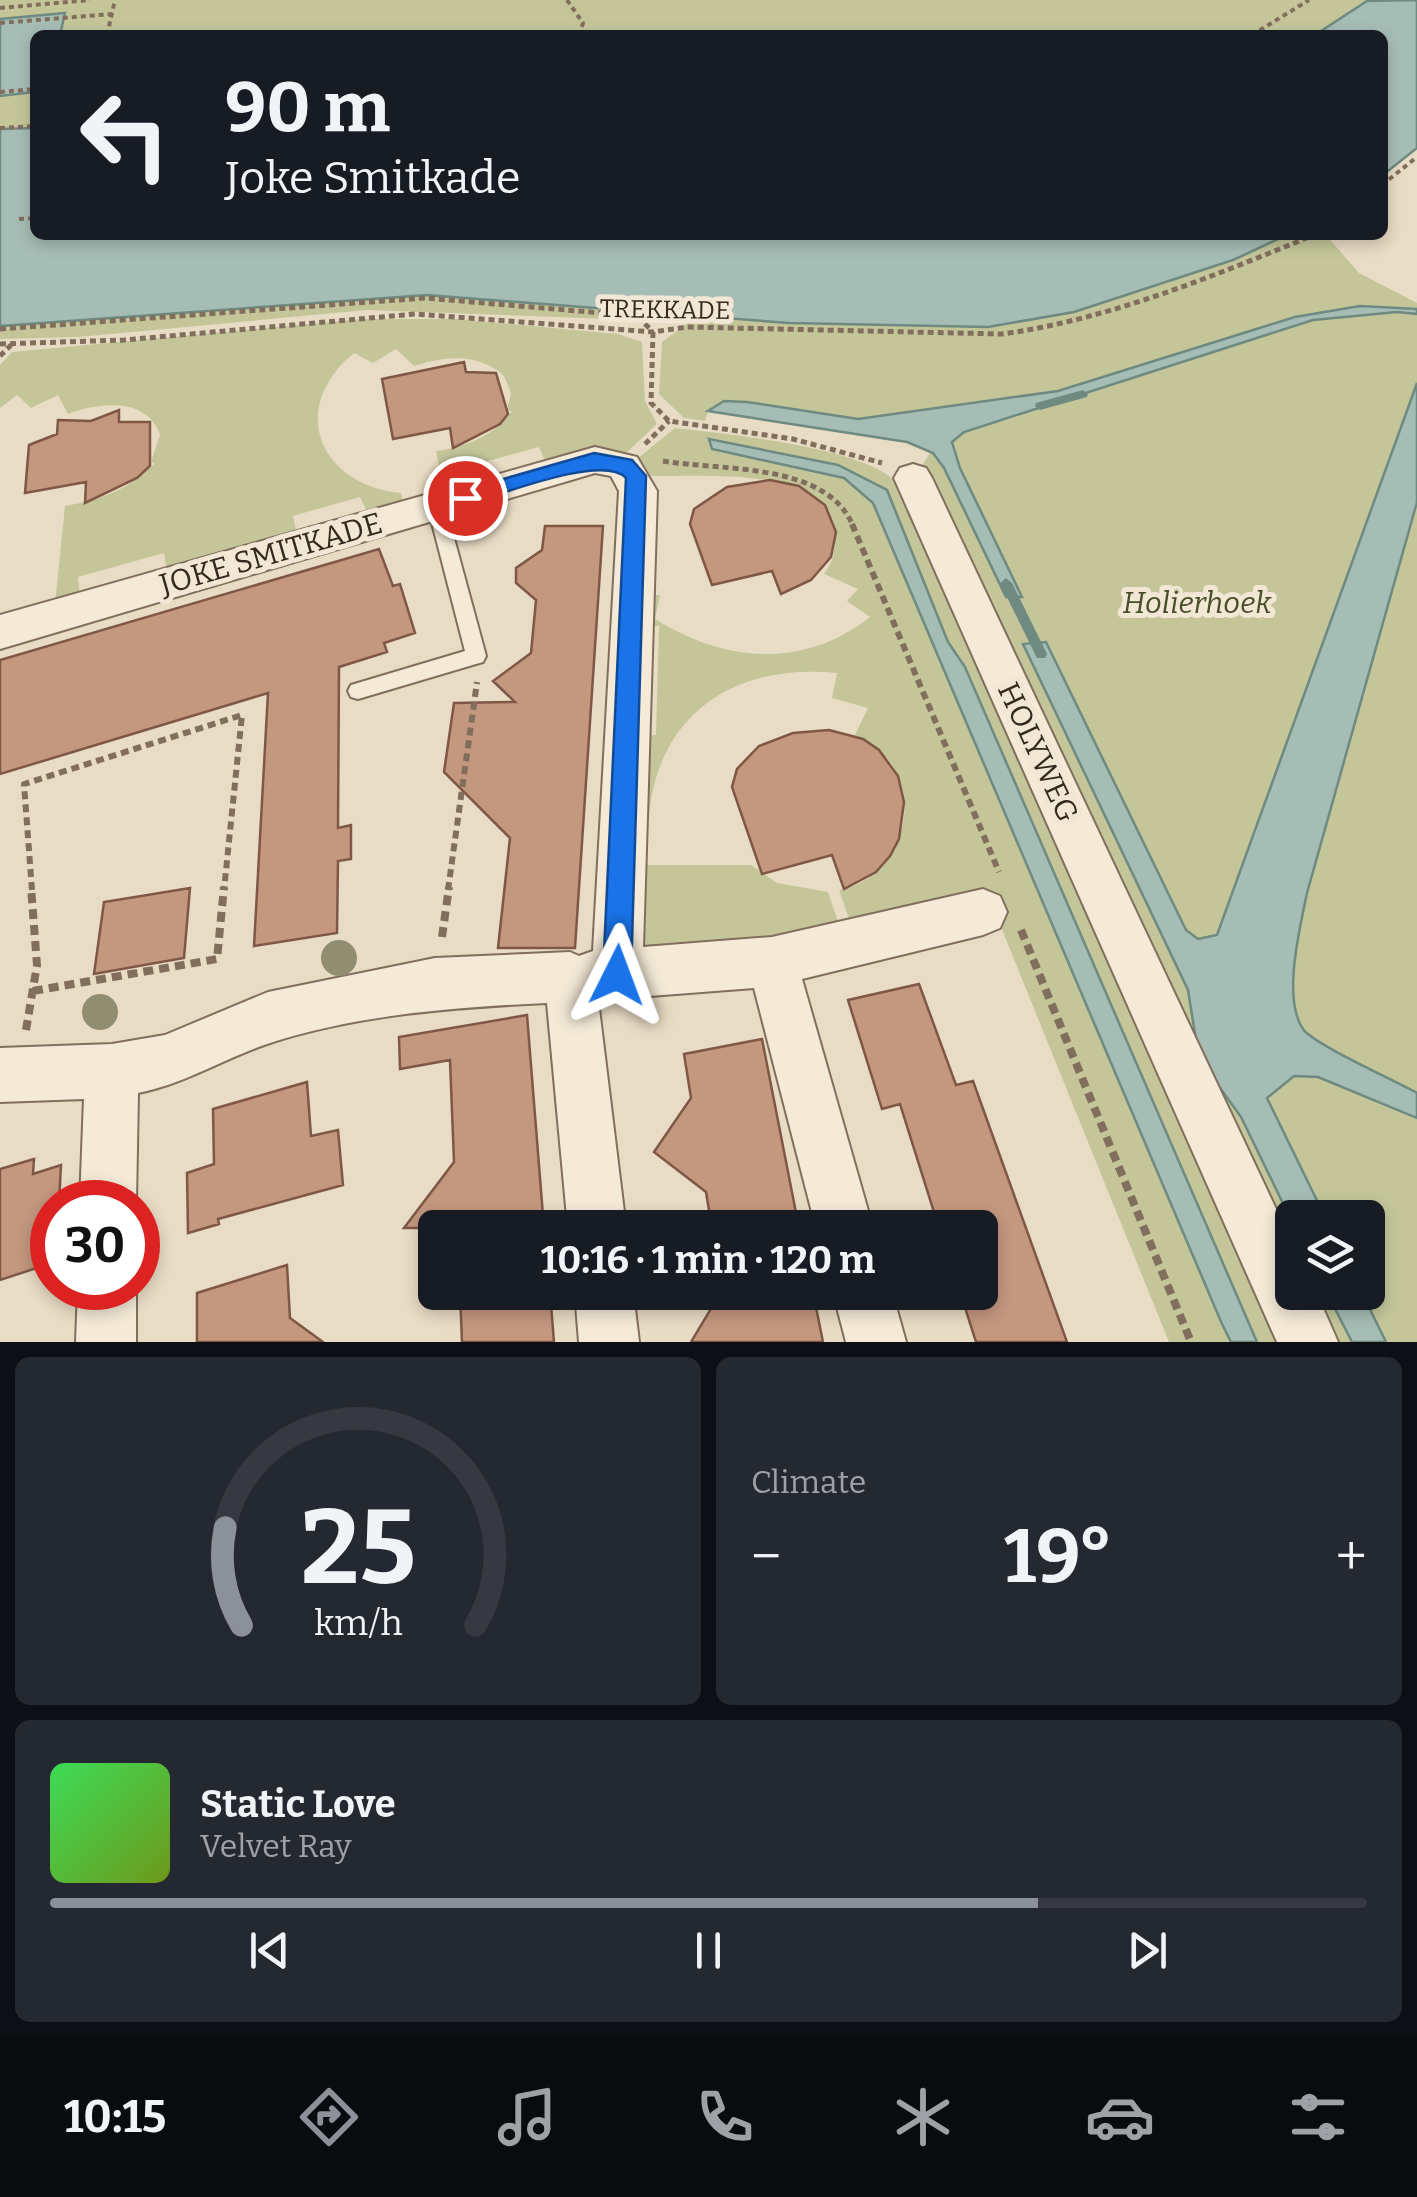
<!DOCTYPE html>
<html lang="en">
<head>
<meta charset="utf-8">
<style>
  :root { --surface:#171b24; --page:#242831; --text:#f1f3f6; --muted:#9ea1a6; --line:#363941; --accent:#8c9099 }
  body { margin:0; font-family:Bitter,serif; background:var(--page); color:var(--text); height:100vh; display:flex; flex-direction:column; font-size:38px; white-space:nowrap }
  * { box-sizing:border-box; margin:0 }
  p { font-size:32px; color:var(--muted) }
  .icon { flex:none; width:55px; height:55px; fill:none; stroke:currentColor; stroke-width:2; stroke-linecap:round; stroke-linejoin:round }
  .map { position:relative; height:1342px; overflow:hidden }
  .drawer { display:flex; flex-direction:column; gap:15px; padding:15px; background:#0d0f14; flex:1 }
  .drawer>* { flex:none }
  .guide { position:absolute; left:30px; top:30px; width:1358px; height:210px; border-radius:15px; box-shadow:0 5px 15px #0003; background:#171b24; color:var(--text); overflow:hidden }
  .fabs { position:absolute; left:1275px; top:1200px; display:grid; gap:20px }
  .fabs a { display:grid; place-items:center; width:110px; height:110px; border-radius:15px; background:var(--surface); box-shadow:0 5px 15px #0003; font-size:50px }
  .speed { position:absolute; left:30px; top:1180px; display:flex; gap:20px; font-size:50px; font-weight:700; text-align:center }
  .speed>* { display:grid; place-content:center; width:130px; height:130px; border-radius:50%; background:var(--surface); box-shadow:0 5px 15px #0003; line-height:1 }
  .speed .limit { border:15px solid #d22; background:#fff; color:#111 }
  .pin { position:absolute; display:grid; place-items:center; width:85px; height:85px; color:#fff; margin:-42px; border:5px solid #fff; border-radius:50%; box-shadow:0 2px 10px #0007 }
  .me { position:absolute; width:110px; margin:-55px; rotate:3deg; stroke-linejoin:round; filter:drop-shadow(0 0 8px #0008) }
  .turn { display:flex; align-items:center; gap:35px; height:210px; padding:0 30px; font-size:45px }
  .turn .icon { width:130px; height:130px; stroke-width:2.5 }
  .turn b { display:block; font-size:70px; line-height:85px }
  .big { font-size:75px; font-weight:700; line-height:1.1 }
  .drawer .card { flex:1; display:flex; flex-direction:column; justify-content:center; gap:15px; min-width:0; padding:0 35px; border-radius:15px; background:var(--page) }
  .drawer .dial { align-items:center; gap:0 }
  .dial svg { height:260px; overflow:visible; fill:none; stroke:var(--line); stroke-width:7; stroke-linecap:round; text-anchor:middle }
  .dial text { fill:var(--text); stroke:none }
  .song { display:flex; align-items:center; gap:30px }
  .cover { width:120px; height:120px; border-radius:15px; background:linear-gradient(135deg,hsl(130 70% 55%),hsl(80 70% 35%)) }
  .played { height:10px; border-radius:5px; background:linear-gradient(90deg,var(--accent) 75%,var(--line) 75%) }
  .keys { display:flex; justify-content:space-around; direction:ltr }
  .heat { display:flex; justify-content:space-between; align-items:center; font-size:55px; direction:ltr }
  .drawer .tiles { flex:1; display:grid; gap:15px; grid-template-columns:1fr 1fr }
  .card:last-child { grid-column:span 2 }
  .trip { position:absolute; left:418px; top:1210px; width:580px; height:100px; border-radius:15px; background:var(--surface); box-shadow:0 5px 15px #0003; font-weight:700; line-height:100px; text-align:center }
  .dock { display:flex; height:160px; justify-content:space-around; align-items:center; background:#090b0e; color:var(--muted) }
  .dock .icon { width:70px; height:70px }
  .dock .selected { color:var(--accent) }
  .dock b { font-size:45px; color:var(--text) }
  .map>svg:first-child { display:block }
  .green { fill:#c4c69a; fill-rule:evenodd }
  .water { fill:#a6bdb5; stroke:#6e8a81; stroke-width:2.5 }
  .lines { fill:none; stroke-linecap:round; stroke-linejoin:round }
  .stream { fill:#6e8a81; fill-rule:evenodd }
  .building { fill:#c4977f; stroke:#7f5845; stroke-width:2.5 }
  .lane-casing { stroke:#826e5d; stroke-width:4 }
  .street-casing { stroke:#826e5d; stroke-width:4 }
  .path-far3 { stroke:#826e5d; stroke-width:4; stroke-dasharray:5 4; stroke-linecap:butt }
  .path-far2 { stroke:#826e5d; stroke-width:5; stroke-dasharray:6 4; stroke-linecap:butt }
  .path-far1 { stroke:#826e5d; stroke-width:6; stroke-dasharray:8 5; stroke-linecap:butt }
  .path { stroke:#826e5d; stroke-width:8; stroke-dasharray:10 6; stroke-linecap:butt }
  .lane { fill:#f5ead7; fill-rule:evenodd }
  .street { fill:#f5ead7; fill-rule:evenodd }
  .tree { fill:#908e6f }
  .route { fill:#1a73e8; stroke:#114b97; stroke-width:2.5 }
  .labels { text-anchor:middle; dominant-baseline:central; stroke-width:10; stroke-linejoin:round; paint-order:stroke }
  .far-street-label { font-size:25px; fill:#34281f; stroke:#f2e7d4 }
  .street-label { font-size:30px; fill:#34281f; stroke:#f2e7d4 }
  .park-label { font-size:30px; font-style:italic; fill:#474e28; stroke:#f2e7d4 }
</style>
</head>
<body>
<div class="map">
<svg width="1417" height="1342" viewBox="0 0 1417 1342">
  <rect width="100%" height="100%" fill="#e9dcc5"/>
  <path class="green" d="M 0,0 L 1381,0 L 1319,35 L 60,35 L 65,13 L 0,19 Z
    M 35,92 L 35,128 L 0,129 L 0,96 Z
    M 1287,235 L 1326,235 L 1359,273 L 1417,303 L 1417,309 L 1360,306 L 1295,317 L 1058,391 L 858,419 L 747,402 L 708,411 L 705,421 L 684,418 L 659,394 L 662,342 L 689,322 L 367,310 L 79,337 L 0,339 L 0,326 L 427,295 L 789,323 L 988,327 L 1024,322 L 1177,279 Z
    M 1397,312 L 1417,314 L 1417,1342 L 1257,1342 L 965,667 L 948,642 L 887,490 L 837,465 L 709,440 L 712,449 L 844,478 L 873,503 L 1231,1342 L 1169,1342 L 988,895 L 852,927 L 839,890 C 915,877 931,761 854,737 L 868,708 L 832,698 L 837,673 C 738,663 659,711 649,815 L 643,815 L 645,736 L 656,735 L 659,626 L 649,625 L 650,595 L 660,595 L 655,619 C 724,662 803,670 870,617 L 847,601 L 858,589 L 824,574 C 835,559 835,549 834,532 C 833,465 698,477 651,476 L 637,459 L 675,428 C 721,433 872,448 897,484 L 968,650 L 984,669 L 906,492 L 939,438 L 1010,419 L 1313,320 ZM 1292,1218 L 1368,1218 L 1368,1292 L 1292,1292 Z
    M 362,319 L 456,319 L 618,334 L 642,342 L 645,401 L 657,424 L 625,454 L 602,450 L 546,463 L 539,447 L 462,468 L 468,485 L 444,492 L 436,451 C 467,446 493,437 512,411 L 507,410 L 511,393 L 504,376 C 478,352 445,356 414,366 L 396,349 L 373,363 L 354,353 C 287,408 319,485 401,493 L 403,504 L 368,514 L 360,497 L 293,516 L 297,535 L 167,572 L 164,553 L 78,577 L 80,597 L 55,604 L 65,506 C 100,500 131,489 155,463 L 151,462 L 160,435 C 147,396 98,403 68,414 L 58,395 L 31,408 L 17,395 L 0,408 L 0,365 L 12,352 Z
    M 641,865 L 751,865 L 777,883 L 828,892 L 841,930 L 784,943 L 638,949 Z"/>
  <path class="water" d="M 1417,0 L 1417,148 L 1383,175 L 1382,35 L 1315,35 L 1367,1 Z
    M 65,13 L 60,35 L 35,35 L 35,92 L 0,96 L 0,19 Z
    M 35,128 L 35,235 L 1287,235 L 1233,260 L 1074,312 L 988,327 L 789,323 L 427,295 L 0,326 L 0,129 Z
    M 1360,306 L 1417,309 L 1417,314 L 1397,312 L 1313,320 L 964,432 L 952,442 L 960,468 L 1022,597 L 1006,597 L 944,468 L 933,453 L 907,442 L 708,411 L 724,401 L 747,402 L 858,419 L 1058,391 L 1295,317 Z
    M 1417,383 L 1417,502 L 1307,893 C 1300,928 1282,998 1303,1029 C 1313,1044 1396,1081 1417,1093 L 1417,1118 L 1318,1077 L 1294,1076 L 1267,1098 L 1325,1217 L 1292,1218 L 1292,1222 L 1241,1117 L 1199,1059 L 1188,990 L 1023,644 L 1046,642 L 1186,930 L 1198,939 L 1217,935 Z
    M 709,439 L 838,465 L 887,490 L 948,642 L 965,667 L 1257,1342 L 1231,1342 L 1222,1324 L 873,503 L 844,478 L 712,449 Z
    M 1327,1293 L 1362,1293 L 1386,1342 L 1352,1342 Z"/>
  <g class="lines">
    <path class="stream" d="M 1083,390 L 1088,394 L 1087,397 L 1040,410 L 1035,406 L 1036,403 Z
      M 1006,578 L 1012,583 L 1047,654 L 1045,658 L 1037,658 L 1035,654 L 1000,583 Z"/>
  </g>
  <path class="building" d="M 464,362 L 466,372 L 496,373 L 508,414 L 500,424 L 453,448 L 450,428 L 393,439 L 382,379 Z
    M 119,410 L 119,422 L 150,422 L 150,466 L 137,478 L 85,503 L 86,482 L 25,493 L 29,445 L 57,434 L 58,420 L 91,421 Z
    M 770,480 L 799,486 L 825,505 L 836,532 L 831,557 L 811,580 L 781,594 L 772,571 L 712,585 L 690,524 L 694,509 L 727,487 Z
    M 545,526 L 603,526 L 575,948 L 498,948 L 510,838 L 444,772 L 454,703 L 515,702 L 493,681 L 531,653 L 536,600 L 516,583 L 516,568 L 542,550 Z
    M 379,549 L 393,586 L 400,584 L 415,633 L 384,643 L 387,652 L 339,667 L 338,828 L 351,825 L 351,859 L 338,861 L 337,933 L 254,946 L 268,693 L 0,774 L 0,660 Z
    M 829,730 L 863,739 L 879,750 L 898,776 L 904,802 L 899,839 L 890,856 L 876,872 L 844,889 L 832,855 L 762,874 L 732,787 L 737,769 L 759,746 L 793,733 Z
    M 190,888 L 184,958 L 94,974 L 104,902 Z
    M 919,984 L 956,1085 L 973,1081 L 1067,1342 L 976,1342 L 960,1292 L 980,1292 L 980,1228 L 939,1228 L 900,1104 L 882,1109 L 848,1000 Z
    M 527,1015 L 544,1228 L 404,1228 L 454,1162 L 450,1060 L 400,1069 L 399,1037 Z
    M 762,1039 L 799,1228 L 712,1228 L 706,1192 L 654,1152 L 691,1098 L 684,1054 Z
    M 307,1082 L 311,1136 L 338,1130 L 343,1185 L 218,1219 L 219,1224 L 188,1233 L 187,1173 L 214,1164 L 213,1109 Z
    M 34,1159 L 33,1174 L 61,1165 L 59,1202 L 52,1202 L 52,1263 L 0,1280 L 0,1169 Z
    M 287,1265 L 290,1318 L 323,1342 L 197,1342 L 197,1293 Z
    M 460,1292 L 550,1292 L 554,1342 L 462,1342 Z
    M 721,1292 L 813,1292 L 823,1342 L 691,1342 Z"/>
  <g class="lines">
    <g class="lane-casing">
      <path id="lane" d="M 430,501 L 448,516 L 486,656 L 483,662 L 476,664 L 358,699 L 351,697 L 348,691 L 351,685 L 465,651 L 431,519 L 421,508 Z"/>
    </g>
    <g class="street-casing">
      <path id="street" d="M 595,447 L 637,457 L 657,491 L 643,947 L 772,937 L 983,889 L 1000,896 L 1007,912 L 1000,928 L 983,935 L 802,979 L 873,1228 L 816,1228 L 754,988 L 598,1000 L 626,1228 L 568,1228 L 547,1003 C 456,1007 354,1015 267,1044 C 223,1059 184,1084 138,1093 L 136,1202 L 80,1202 L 84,1099 L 0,1102 L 0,1048 L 112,1044 L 165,1035 L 268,992 L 435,958 L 570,952 L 579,956 L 593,951 L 619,491 L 611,476 L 595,473 L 0,649 L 0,615 Z
        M 913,464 L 926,468 L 932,478 L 1292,1243 L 1292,1292 L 1316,1292 L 1338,1342 L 1277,1342 L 894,478 L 900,468 Z
        M 78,1288 L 136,1288 L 136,1342 L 76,1342 Z
        M 575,1292 L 633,1292 L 639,1342 L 579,1342 Z
        M 833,1292 L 892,1292 L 906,1342 L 846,1342 Z"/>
    </g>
    <path class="path-far3" d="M 567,0 L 583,23 L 579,35
      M 0,8 L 90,0
      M 0,23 L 112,14
      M 107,35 L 115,0
      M 1252,35 L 1309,0
      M 0,92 L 35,89
      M 0,128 L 35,126
      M 1382,185 L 1417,157
      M 19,219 L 35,218"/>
    <path class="path-far2" d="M 0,329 L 425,298 L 637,316 L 652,331
      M 653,332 L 651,403 L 669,421 L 793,439 L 882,463
      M 0,344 L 124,340 L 415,314 L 653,332 L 687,327 L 1002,334 C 1111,319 1213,276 1314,235
      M 0,356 L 11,345
      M 645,444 L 669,421
      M 663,461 C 722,471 827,462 853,526"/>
    <path class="path-far1" d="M 852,524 L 999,872
      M 32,890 L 24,784 L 242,715 L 224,890
      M 448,890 L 477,682"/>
    <path class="path" d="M 1021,930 L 1191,1342
      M 442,937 L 449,887
      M 33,991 L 217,959 L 224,887
      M 26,1030 L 37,965 L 31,887"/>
    <use href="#lane" class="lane"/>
    <use href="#street" class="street"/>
  </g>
  <g class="tree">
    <circle cx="339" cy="958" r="18"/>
    <circle cx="100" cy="1012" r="18"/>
  </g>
  <path class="route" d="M 594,453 L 632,460 L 646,476 L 631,975 L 627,985 L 617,989 L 607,985 L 603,975 L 626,478 C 602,453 498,496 465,505 L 455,498 L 458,492 Z"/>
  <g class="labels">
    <g class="far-street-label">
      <text transform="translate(665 310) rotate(1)">TREKKADE</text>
    </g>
    <g class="street-label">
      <text transform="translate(271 554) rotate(-16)">JOKE SMITKADE</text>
      <text transform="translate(1038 752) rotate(65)">HOLYWEG</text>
    </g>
    <g class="park-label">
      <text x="1197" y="603">Holierhoek</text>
    </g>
  </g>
</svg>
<div class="fabs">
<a><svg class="icon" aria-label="layers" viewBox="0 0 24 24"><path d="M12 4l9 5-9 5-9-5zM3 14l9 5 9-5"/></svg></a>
</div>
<div class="speed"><div class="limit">30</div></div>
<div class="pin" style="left:465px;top:498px;background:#d93025"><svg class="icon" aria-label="arrive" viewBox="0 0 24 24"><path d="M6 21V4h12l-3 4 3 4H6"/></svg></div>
<svg class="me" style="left:617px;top:975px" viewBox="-20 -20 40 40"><path d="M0-17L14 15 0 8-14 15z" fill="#1a73e8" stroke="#fff" stroke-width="4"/></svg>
<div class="trip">10:16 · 1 min · 120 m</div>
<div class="guide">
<div class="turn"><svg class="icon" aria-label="left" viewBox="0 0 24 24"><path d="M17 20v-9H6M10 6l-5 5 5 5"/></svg><div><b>90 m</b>Joke Smitkade</div></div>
</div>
</div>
<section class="drawer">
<div class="tiles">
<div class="card dial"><svg viewBox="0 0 100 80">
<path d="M14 69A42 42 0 1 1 86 69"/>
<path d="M14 69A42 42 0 0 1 9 39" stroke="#8c9099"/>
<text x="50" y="56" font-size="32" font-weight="700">25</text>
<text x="50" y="72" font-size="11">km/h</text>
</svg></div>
<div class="card"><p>Climate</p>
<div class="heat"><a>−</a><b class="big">19°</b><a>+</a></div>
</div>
<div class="card">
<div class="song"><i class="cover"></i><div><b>Static Love</b><p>Velvet Ray</p></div></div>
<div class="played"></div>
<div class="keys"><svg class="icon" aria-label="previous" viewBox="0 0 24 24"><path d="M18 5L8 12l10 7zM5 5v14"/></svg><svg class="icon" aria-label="pause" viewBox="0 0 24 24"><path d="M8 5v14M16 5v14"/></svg><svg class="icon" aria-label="next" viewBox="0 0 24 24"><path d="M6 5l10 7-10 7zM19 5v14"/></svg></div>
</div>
</div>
</section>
<nav class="dock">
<b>10:15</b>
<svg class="icon selected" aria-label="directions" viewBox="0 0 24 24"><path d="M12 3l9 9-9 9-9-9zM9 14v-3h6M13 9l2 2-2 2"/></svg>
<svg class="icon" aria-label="music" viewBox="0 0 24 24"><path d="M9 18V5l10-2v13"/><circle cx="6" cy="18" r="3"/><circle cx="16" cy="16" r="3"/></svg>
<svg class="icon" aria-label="phone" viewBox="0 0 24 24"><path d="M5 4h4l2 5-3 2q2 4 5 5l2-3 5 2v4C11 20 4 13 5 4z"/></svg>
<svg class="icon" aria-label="climate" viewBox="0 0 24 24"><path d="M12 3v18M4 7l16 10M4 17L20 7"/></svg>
<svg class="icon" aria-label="car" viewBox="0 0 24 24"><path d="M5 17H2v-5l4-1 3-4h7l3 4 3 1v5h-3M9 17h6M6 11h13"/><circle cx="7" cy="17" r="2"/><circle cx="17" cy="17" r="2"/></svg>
<svg class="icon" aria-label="filters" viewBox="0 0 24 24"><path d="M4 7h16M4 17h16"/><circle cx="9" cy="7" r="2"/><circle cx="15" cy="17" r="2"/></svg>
</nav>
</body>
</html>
